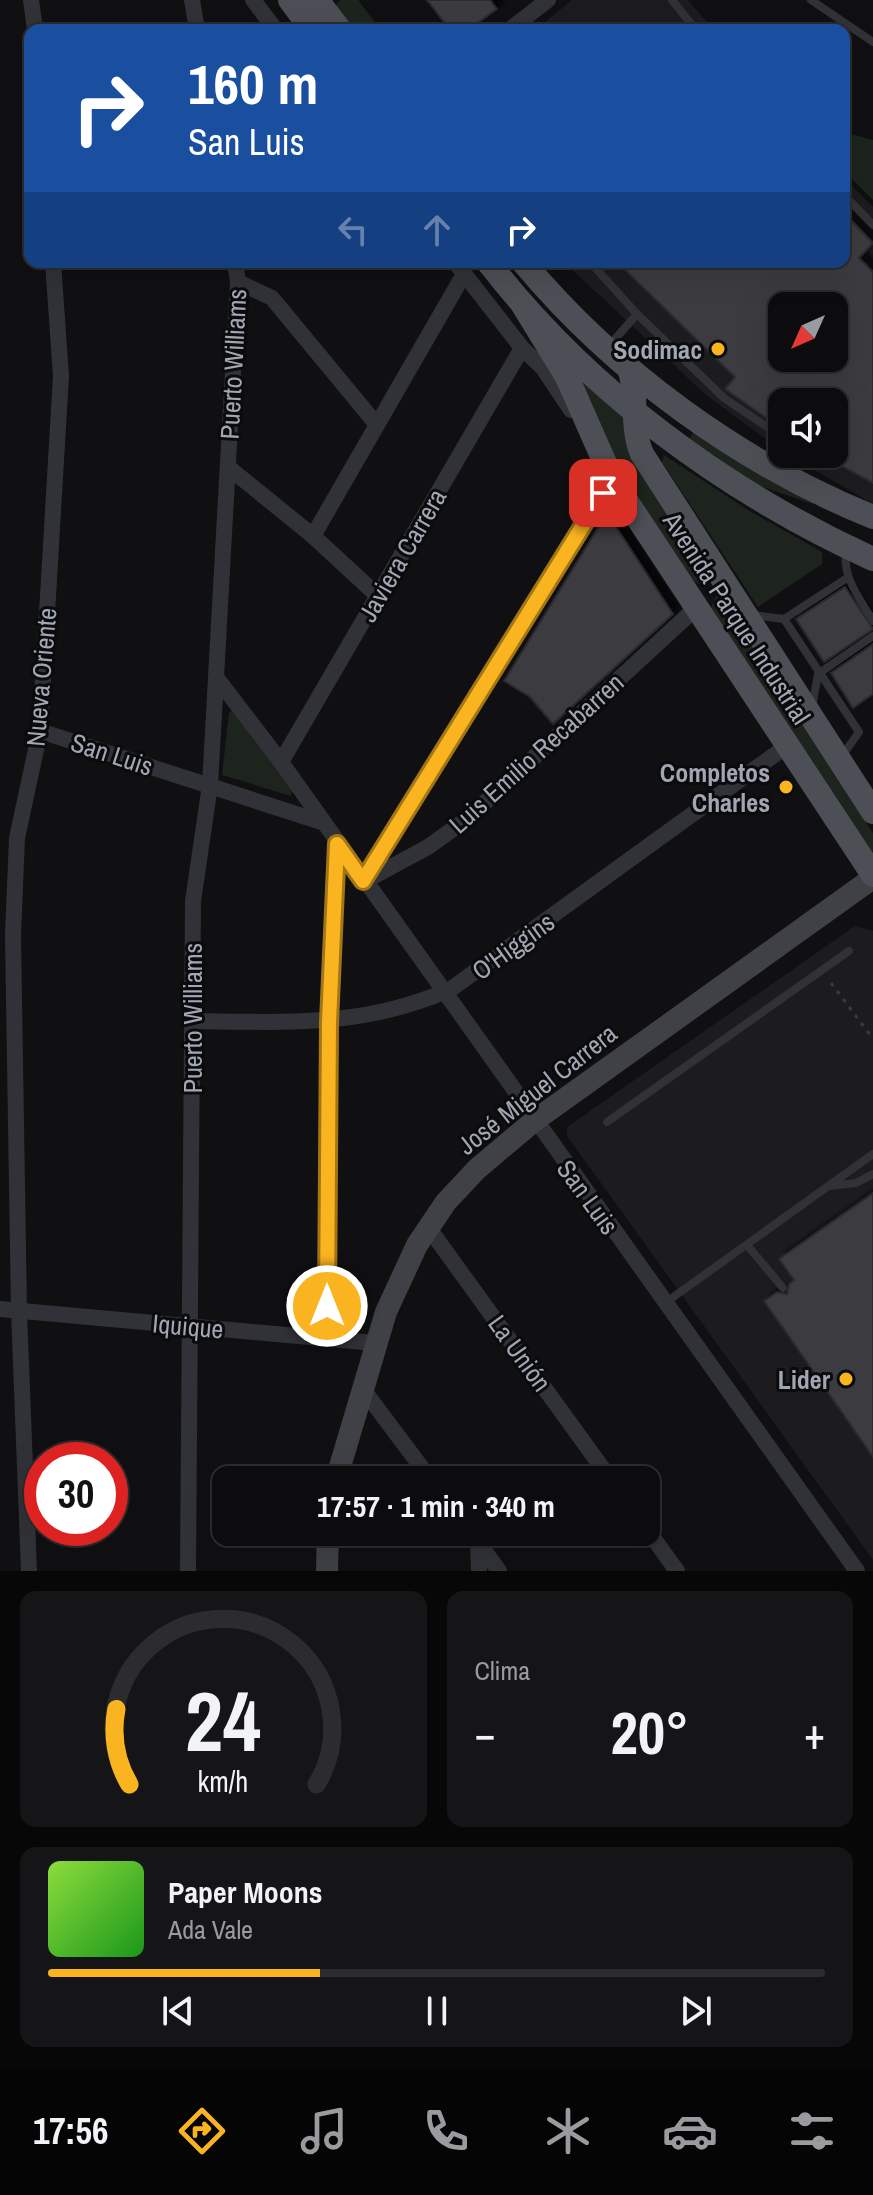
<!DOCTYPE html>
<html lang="es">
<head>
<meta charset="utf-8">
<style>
  :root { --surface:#0c0c0e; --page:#151517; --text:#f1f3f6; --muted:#9a9b9e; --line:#2c2c2e; --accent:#fab420 }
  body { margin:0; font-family:"Archivo Narrow",sans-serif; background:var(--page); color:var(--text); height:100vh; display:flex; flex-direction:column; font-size:30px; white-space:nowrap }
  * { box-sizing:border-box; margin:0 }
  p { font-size:26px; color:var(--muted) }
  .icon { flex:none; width:44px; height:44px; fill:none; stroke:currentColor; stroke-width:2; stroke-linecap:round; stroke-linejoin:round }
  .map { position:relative; height:1571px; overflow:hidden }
  .sheet { display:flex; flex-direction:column; gap:20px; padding:20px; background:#070708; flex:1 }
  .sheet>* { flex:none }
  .top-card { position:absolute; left:24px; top:24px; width:826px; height:244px; border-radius:16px; box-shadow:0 8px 32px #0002,0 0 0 2px var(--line); background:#1a4fa0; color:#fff; overflow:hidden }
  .needle { width:52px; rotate:225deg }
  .controls { position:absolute; left:768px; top:292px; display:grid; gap:16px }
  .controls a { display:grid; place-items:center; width:80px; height:80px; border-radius:16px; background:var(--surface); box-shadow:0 8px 32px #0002,0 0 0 2px var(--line); font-size:40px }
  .speed { position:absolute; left:24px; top:1442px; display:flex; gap:16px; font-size:40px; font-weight:700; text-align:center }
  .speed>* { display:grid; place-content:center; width:104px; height:104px; border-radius:50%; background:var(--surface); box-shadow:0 8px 32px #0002,0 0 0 2px var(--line); line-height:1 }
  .speed .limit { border:12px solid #d22; background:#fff; color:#111 }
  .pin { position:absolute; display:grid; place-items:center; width:68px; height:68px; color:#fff; margin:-34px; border-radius:16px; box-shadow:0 4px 12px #0006 }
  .me { position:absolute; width:88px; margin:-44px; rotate:0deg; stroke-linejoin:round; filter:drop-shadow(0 0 6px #0008) }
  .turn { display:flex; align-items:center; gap:28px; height:168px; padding:0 32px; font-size:36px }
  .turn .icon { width:104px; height:104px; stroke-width:2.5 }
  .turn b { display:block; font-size:56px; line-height:68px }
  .lanes { display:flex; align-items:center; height:76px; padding:0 32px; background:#0003; justify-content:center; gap:40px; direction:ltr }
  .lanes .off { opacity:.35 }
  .big { font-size:60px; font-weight:700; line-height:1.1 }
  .sheet .widget { flex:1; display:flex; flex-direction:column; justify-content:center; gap:12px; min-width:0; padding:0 28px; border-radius:16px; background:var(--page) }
  .sheet .dial { align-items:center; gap:0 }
  .dial svg { height:208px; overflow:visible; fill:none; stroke:var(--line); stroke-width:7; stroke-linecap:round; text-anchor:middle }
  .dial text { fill:var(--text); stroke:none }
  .song { display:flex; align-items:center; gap:24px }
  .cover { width:96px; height:96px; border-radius:12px; background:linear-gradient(135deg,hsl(90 70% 55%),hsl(120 70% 35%)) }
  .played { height:8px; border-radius:4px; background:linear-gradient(90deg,var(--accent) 35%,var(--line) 35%) }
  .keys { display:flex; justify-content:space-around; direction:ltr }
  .heat { display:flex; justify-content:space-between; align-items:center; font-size:44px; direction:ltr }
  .sheet .tiles { flex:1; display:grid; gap:20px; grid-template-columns:1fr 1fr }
  .widget:last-child { grid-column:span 2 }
  .trip { position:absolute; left:212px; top:1466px; width:448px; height:80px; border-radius:16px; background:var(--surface); box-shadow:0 8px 32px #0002,0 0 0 2px var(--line); font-weight:700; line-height:80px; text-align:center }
  .tabs { display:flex; height:128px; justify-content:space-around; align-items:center; background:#050506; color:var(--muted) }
  .tabs .icon { width:56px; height:56px }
  .tabs .active { color:var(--accent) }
  .tabs b { font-size:36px; color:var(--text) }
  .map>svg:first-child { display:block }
  .built { fill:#1c1c1f; fill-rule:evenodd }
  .green { fill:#1c241d }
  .building { fill:#3a3b3f; stroke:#2a2a2e; stroke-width:2; fill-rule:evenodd; filter:url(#shadow) }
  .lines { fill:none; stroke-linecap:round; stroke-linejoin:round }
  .path { stroke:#37393e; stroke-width:3; stroke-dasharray:4 6; stroke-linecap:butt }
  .lane { stroke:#313237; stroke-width:8 }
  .street { stroke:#313237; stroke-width:16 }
  .secondary { stroke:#3f4147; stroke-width:22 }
  .primary { stroke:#4d4f56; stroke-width:24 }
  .route-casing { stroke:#a27515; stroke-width:20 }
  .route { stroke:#fab420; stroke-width:14 }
  .poi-dot { fill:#fab420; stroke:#0b0b0d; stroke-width:3 }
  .labels { text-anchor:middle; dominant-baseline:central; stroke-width:6; stroke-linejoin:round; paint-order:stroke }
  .poi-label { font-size:26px; font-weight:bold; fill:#a1a6b3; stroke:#0b0b0d; text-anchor:end }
  .street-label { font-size:26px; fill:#a1a6b3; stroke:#0b0b0d }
</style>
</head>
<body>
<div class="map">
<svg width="873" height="1571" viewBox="0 0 873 1571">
  <defs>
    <filter id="shadow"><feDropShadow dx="7" dy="-7" stdDeviation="2" flood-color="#0009"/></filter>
  </defs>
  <rect width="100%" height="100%" fill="#101012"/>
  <path class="built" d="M 572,0 L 688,0 L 714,30 L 535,30 Z
    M 844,178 L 873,207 L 873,504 L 787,454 L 834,454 L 834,402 L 782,402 L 782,451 L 706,395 L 564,262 L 844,262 ZM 782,306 L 834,306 L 834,358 L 782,358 Z
    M 855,926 L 873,931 L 873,1560 L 567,1136 L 567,1127 Z"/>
  <path class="green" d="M 341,0 L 358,0 L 381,30 L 346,30 L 334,7 Z
    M 848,133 L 873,140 L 873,200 L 844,171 L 844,136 Z
    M 567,364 L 620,409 L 709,578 L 704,586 L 692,580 L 615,462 Z
    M 694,431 L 813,503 L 813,504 L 757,485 L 689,439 Z
    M 664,455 L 748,510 L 822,552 L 822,564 L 758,607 L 662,462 Z
    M 716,596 L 723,598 L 873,833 L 873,855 L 711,608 Z
    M 234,708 L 292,790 L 291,796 L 222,775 L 229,713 Z"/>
  <path class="building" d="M 427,0 L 490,0 L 497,9 L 468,30 L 450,30 Z
    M 844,213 L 873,243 L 859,258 L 873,272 L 873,483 L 834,462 L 834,402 L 782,402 L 782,429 L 725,389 L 735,377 L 617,262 L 844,262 ZM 782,306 L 834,306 L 834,358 L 782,358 Z
    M 607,513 L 673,614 L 553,724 L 530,697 L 504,681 Z
    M 845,587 L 873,629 L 824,662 L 796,619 Z
    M 873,644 L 873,694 L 853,708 L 831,673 Z
    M 873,1193 L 873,1457 L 764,1301 L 777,1292 L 787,1294 L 789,1284 L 794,1280 L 779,1259 Z"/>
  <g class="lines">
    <path class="path" d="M 831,983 L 873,1039"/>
    <path class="lane" d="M 672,0 L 696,30
      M 811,0 L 873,42
      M 844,195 L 873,225
      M 590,262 L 637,314 L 610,345
      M 637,314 L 724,398 L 782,437
      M 846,548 C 842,577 858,596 873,621
      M 753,615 L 784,619 L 847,578
      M 784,619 L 859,732 L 842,756
      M 812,707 L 818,674 L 873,636
      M 607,1122 L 849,951
      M 829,1186 L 856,1183 L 873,1174
      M 747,1245 L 783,1288
      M 665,1303 L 873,1154"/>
    <path class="street" d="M 31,0 L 35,30
      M 192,0 L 197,30
      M 253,0 L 276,30
      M 509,30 L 548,0
      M 455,262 L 522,348 L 543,368 L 571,410
      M 238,282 L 272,298 L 377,425
      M 228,467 L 313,536 L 378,596
      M 313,536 L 464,274
      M 216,677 L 281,762 L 857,1571
      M 40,731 L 321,822
      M 281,762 L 522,348
      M 363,881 L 612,479 L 609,474
      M 365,881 L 428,847 L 467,819 L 697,607
      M 191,1021 C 286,1022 362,1028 451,989 L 788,745
      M 428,1227 L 611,1480
      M 0,1309 L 375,1343
      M 327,1338 L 329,1022 L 337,844
      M 362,1388 L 431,1480
      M 646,1528 L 677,1571
      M 471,1532 L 499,1571
      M 478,1542 L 479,1571
      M 29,1571 L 19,1312 L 13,935 L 17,838 L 40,731 L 61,376 L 53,262
      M 188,1571 L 193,901 L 210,785 L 238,282 L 235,262"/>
    <path class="secondary" d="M 336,1480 L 386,1312 L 417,1245 L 446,1202 L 477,1169 L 534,1121 L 873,878
      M 327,1571 L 328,1532"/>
    <path class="primary" d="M 290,0 L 312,30
      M 317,0 L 340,30
      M 488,262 C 587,390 726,492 873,559
      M 523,262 C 615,372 740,463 873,517
      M 521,302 L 567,377 L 612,479 L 873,875
      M 628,365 C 639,394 630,426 642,454 L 873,812"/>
  </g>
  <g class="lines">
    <g class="route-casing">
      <path id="route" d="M 327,1306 L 329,1022 L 337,844 L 363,881 L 603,493"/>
    </g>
    <use href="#route" class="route"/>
  </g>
  <g class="poi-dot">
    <circle cx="718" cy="349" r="8"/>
    <circle cx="786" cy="787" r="8"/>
    <circle cx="846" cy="1379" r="8"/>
  </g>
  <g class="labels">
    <g class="poi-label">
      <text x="702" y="349">Sodimac</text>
      <text x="770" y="772">Completos<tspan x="770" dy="30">Charles</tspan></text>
      <text x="830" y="1379">Lider</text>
    </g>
    <g class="street-label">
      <text transform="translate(233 364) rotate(-87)">Puerto Williams</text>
      <text transform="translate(402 555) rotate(-60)">Javiera Carrera</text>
      <text transform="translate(737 618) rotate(57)">Avenida Parque Industrial</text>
      <text transform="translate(41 677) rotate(-85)">Nueva Oriente</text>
      <text transform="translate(536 753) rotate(-42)">Luis Emilio Recabarren</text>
      <text transform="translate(112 754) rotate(18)">San Luis</text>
      <text transform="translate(513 946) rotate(-36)">O'Higgins</text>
      <text transform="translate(192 1018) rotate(-90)">Puerto Williams</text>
      <text transform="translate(537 1089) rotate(-38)">José Miguel Carrera</text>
      <text transform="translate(588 1197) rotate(54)">San Luis</text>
      <text transform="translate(188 1326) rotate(5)">Iquique</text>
      <text transform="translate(520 1353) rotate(54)">La Unión</text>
    </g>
  </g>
</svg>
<div class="controls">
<a><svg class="needle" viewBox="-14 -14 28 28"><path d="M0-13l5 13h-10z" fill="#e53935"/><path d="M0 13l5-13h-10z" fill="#9a9b9e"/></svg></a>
<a><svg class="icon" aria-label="sound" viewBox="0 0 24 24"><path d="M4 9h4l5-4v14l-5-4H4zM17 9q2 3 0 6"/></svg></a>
</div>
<div class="speed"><div class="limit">30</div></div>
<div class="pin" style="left:603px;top:493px;background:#d93025"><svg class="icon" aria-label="arrive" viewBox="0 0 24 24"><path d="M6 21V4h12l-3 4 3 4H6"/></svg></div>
<svg class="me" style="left:327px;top:1306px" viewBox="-20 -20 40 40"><circle r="17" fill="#fab420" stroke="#fff" stroke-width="3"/><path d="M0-11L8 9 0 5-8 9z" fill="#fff"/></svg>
<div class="trip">17:57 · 1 min · 340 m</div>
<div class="top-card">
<div class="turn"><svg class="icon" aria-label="right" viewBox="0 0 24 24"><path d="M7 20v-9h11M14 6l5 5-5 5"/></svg><div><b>160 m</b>San Luis</div></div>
<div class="lanes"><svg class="icon off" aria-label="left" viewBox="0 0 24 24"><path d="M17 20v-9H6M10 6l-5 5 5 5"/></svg><svg class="icon off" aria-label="ahead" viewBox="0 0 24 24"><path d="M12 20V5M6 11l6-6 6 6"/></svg><svg class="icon" aria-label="right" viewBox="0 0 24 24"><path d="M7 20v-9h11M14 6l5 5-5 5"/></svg></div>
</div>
</div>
<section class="sheet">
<div class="tiles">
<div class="widget dial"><svg viewBox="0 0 100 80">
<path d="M14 69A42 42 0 1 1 86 69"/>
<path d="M14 69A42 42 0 0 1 9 40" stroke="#fab420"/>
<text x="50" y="56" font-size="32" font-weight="700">24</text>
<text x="50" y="72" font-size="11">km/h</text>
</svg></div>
<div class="widget"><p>Clima</p>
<div class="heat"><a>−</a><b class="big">20°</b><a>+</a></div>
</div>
<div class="widget">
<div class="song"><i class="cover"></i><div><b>Paper Moons</b><p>Ada Vale</p></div></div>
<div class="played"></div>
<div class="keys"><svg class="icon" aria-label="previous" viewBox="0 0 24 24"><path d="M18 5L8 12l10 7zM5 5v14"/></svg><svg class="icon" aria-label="pause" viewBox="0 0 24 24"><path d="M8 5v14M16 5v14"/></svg><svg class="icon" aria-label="next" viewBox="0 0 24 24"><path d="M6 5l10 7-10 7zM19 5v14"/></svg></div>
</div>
</div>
</section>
<nav class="tabs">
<b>17:56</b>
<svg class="icon active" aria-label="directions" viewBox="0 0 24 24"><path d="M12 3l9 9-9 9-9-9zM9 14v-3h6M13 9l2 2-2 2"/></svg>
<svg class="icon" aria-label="music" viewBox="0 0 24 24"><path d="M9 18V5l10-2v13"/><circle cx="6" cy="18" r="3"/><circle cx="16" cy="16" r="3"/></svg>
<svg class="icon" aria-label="phone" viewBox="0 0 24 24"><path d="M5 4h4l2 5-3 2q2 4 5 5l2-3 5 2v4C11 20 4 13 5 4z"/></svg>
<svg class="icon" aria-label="climate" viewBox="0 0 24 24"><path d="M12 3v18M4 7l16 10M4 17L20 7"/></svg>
<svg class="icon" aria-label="car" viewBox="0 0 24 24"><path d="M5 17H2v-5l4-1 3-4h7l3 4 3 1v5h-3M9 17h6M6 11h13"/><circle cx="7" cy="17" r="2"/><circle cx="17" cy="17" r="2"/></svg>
<svg class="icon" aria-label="filters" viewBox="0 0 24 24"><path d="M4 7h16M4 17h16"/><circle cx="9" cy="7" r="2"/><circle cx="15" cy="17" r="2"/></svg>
</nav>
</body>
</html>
